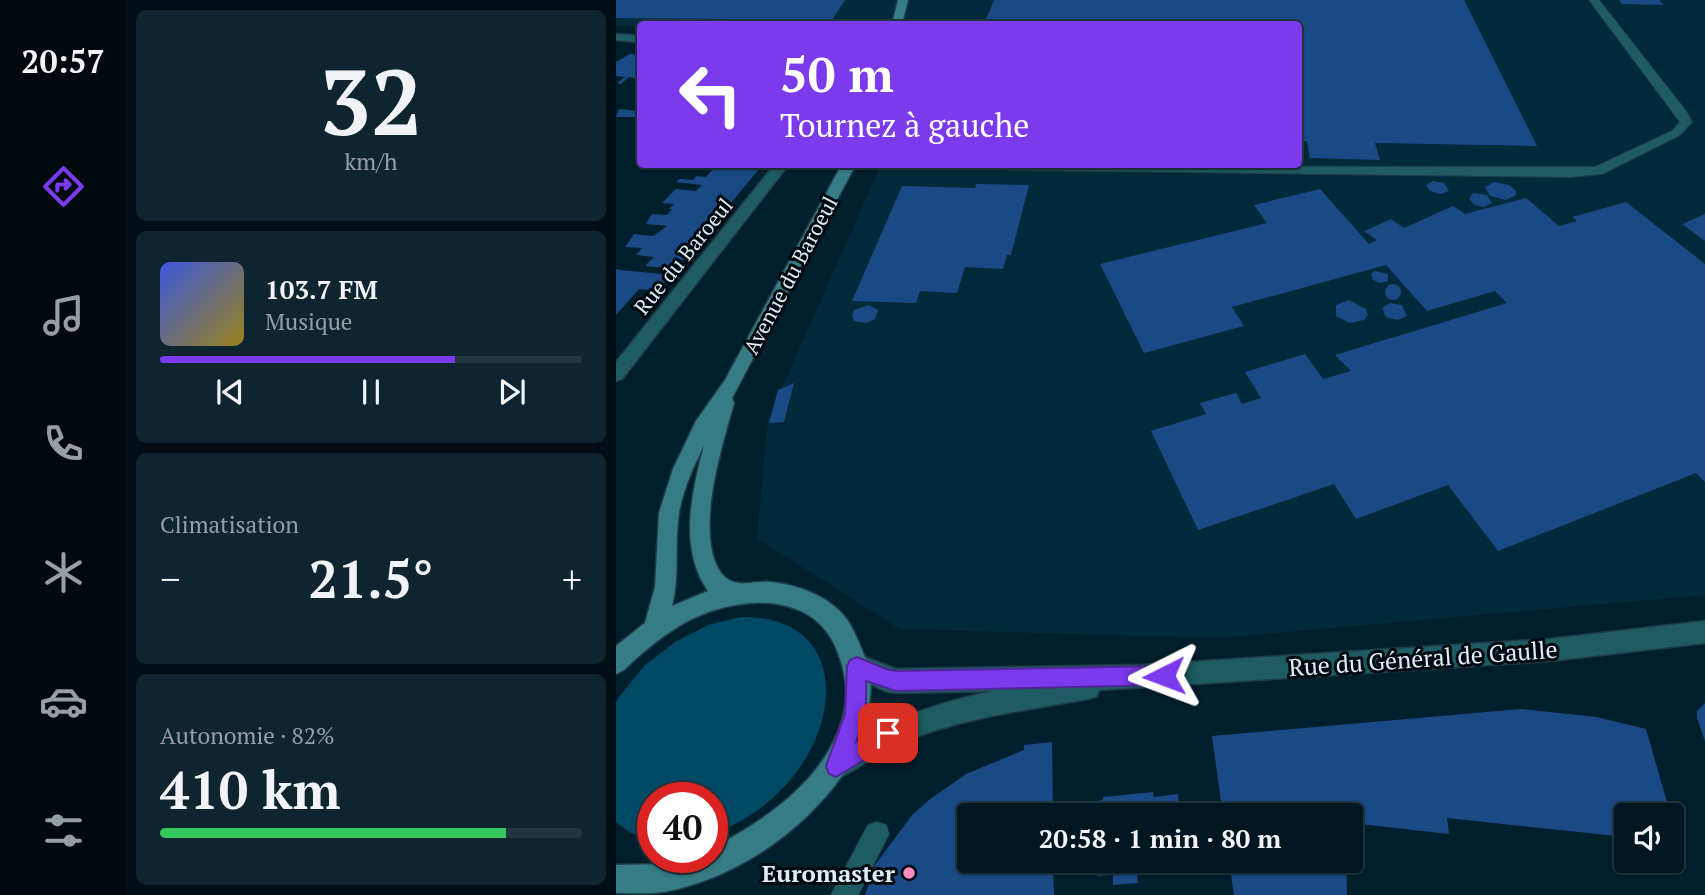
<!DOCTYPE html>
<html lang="fr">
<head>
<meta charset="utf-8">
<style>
  :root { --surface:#001722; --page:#0e242f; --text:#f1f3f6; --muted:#959fa5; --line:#223640; --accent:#7c3aed }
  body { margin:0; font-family:"PT Serif",serif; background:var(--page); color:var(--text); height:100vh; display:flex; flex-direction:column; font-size:26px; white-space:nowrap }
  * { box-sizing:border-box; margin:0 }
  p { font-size:23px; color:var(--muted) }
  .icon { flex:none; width:38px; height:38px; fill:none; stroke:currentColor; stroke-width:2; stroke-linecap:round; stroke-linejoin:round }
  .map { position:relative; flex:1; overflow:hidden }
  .sheet { display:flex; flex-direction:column; gap:10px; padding:10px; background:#000d13; width:490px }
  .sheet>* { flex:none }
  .hud { position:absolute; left:21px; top:21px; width:665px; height:147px; border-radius:7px; box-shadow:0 2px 5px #0004,0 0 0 2px var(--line); background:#7c3aed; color:#fff; overflow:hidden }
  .controls { position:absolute; left:998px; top:803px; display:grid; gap:14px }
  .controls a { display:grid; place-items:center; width:70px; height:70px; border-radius:7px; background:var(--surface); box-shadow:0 2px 5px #0004,0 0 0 2px var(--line); font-size:35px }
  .speed { position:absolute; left:21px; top:782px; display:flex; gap:14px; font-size:35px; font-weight:700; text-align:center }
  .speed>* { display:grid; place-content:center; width:91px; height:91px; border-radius:50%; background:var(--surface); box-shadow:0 2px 5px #0004,0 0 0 2px var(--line); line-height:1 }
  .speed .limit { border:10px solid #d22; background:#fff; color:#111 }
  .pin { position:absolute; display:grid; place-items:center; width:60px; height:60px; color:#fff; margin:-30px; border-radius:14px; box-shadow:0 4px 10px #0006 }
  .me { position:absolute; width:77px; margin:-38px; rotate:267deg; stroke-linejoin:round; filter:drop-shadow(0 0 5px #0008) }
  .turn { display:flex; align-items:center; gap:24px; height:147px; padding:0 28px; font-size:32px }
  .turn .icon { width:91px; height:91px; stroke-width:2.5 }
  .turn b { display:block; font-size:49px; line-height:60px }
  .big { font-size:52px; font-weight:700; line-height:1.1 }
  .sheet .widget { flex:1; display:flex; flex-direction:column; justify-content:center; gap:10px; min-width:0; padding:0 24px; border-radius:10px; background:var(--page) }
  .sheet .dial { align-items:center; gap:0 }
  .dial b { font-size:91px; line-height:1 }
  .song { display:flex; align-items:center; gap:21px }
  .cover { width:84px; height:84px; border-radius:10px; background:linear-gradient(135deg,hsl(230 70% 55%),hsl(50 70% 35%)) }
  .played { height:7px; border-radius:4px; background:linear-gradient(90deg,var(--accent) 70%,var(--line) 70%) }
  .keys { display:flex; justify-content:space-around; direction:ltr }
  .heat { display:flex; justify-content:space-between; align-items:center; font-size:38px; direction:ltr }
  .charge { height:10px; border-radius:5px; background:linear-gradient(90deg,#34c759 82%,var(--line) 0) }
  .trip { position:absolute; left:341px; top:803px; width:406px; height:70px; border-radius:7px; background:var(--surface); box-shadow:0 2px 5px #0004,0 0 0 2px var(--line); font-weight:700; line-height:70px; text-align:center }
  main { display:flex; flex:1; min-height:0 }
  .tab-bar { display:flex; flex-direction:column; width:126px; justify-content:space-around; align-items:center; background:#00090e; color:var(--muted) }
  .tab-bar .icon { width:49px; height:49px }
  .tab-bar .on { color:var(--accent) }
  .tab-bar b { font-size:32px; color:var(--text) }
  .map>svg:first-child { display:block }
  .built { fill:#00293a }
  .green { fill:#004964 }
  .building { fill:#194a86 }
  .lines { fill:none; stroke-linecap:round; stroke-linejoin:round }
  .service-casing { stroke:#1f3c49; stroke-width:2 }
  .minor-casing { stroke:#1f3c49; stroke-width:3 }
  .tertiary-casing { stroke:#1f3c49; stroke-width:3 }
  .secondary-casing { stroke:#1f3c49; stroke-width:3 }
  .service { fill:#1e5b63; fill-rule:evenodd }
  .minor { fill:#1e5b63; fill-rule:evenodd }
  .tertiary { fill:#1e5b63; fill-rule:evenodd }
  .secondary { fill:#367c85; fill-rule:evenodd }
  .route { fill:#7c3aed; stroke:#51269a; stroke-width:2 }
  .poi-dot { fill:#fd8ebf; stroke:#01080e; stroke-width:2.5 }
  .labels { text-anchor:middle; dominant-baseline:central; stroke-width:6; stroke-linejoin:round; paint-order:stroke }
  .street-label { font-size:21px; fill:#dbedf7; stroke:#01080e }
  .near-street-label { font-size:24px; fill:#dbedf7; stroke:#01080e }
  .near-poi-label { font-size:24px; font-weight:bold; fill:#dbedf7; stroke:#01080e; text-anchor:end }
</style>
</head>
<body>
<main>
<nav class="tab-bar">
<b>20:57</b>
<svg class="icon on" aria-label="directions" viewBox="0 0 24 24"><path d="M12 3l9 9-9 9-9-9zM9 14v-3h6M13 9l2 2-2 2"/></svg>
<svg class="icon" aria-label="music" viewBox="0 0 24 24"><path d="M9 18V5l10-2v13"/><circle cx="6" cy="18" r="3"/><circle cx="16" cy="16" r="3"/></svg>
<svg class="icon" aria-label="phone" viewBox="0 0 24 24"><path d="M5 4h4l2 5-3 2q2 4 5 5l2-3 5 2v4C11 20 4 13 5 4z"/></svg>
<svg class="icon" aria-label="climate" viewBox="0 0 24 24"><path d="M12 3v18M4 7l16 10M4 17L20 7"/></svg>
<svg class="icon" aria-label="car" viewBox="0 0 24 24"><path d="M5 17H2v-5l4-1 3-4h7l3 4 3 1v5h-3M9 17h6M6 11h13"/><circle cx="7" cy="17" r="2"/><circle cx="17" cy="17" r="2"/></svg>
<svg class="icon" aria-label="filters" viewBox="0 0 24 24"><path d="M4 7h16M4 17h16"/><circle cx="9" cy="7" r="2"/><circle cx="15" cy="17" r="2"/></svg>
</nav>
<section class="sheet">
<div class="widget dial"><b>32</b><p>km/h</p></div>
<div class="widget">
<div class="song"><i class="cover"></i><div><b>103.7 FM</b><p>Musique</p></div></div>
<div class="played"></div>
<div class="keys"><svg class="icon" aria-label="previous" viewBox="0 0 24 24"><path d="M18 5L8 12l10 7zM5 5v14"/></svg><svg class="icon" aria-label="pause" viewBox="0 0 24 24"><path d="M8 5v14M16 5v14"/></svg><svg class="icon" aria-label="next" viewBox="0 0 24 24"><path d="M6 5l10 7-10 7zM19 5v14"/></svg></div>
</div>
<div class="widget"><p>Climatisation</p>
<div class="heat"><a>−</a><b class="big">21.5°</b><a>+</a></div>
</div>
<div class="widget"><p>Autonomie · 82%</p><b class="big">410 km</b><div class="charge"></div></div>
</section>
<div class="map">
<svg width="1089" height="895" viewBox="0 0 1089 895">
  <rect width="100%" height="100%" fill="#001f2d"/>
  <path class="built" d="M 0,0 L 1089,0 L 1089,595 L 602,638 L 284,629 L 141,538 L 152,419 L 265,165 L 682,164 L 682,24 L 0,26 Z"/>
  <path class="green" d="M 125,617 C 228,616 228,716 175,779 C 154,804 127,823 96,834 L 96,798 L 37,798 L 37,840 L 15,833 L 0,822 L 0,702 L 3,697 L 28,666 L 59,642 L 92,625 Z"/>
  <path class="building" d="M 0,0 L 229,0 L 216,20 L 0,18 Z
    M 378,0 L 848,0 L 921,146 L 759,143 L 764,160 L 694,158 L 691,141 L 682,141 L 682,24 L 368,24 Z
    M 1003,0 L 1043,0 L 1048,5 L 1006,4 Z
    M 14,54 L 24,55 L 24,60 L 19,64 L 24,65 L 24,79 L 13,77 L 5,84 L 1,83 L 9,77 L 0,76 L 0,62 Z
    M 24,108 L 24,117 L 0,117 L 3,109 L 20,111 Z
    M 77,164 L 147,164 L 68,260 L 59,259 L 51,268 L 29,266 L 38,257 L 20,255 L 26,248 L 9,247 L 18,234 L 37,236 L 51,226 L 30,224 L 36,214 L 51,215 L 56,209 L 53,209 L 58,204 L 46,203 L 60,189 L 80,191 L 86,185 L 60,182 L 63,179 L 77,180 L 80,176 L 90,177 L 98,168 Z
    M 817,181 L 828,183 L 833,191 L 825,194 L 814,191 L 810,185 Z
    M 878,182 L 893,185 L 900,191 L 900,195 L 890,200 L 874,196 L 869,187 Z
    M 360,184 L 413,185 L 395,255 L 391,255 L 387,269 L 349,267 L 341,293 L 304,291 L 300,303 L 236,301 L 286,186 L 359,188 Z
    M 704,189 L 753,244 L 761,240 L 748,231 L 775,219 L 788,228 L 837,206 L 849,214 L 910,198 L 943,226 L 961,221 L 956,217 L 1010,202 L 1089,264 L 1089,482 L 1080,473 L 882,551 L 832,485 L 740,519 L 718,484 L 582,530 L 535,431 L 590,414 L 584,403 L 620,393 L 626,404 L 645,398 L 629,372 L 689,354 L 707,379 L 735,371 L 719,355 L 891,303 L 879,291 L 811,311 L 770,265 L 616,307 L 628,326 L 528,353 L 484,264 L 651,223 L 638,205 Z
    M 857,193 L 871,195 L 876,203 L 868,207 L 859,205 L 853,199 Z
    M 1089,214 L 1089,241 L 1066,224 Z
    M 0,269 L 5,270 L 55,275 L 42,291 L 23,289 L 0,315 Z
    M 759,271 L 772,274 L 772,281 L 764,283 L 757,280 L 755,274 Z
    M769 292a8 8 0 1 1 16 0a8 8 0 1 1-16 0Z
    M 733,300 L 750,309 L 752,315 L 748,320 L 734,323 L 720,316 L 720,305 Z
    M 774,303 L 786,305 L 791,316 L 782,320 L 770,317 L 766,308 Z
    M 253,305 L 262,310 L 259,319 L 250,323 L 238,321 L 236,315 L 238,310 Z
    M 178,383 L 168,422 L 153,423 L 162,390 Z
    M 1089,703 L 1089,741 L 1081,718 L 1081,711 Z
    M 905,709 L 980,717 L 1030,729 L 1055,816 L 1010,816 L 1010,837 L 831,818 L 833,834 L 735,823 L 735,816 L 607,816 L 596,736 Z
    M 436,742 L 437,816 L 354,816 L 354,861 L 437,861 L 438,895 L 249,895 L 259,865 L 296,815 L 313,800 L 350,774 L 408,750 L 408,745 Z
    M 537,792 L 538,797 L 562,794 L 564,816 L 480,816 L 479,801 L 487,800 L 487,797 Z
    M 481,861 L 568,861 L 568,869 L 521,873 L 522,883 L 497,885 L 497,875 L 481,876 Z
    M 613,861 L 730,861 L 731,895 L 618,895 Z"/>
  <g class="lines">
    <g class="service-casing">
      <path id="service" d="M 973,0 L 983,0 L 1070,111 L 1076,122 L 1064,135 L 986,174 L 954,177 L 392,170 L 386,166 L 979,167 L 1056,131 L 1064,122 Z
        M 261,822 L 270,825 L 273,834 L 242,895 L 215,895 L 252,825 Z"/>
    </g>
    <g class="minor-casing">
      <path id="minor" d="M 0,34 L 24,36 L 24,42 L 0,40 Z
        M 159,164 L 173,164 L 6,379 L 0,381 L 0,362 Z"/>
    </g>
    <g class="tertiary-casing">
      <path id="tertiary" d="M 1089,621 L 1089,643 L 934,661 L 483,690 L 481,696 L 472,699 C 410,710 345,718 287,742 C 263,752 243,769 220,779 L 211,775 L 207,766 L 211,757 C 263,723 318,703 378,691 L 280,693 L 269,691 L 233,674 L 229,666 L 233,658 L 241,654 L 280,669 L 525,665 L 934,639 Z"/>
    </g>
    <g class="secondary-casing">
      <path id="secondary" d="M 282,0 L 292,0 L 286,24 L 276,24 Z
        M 226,164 L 240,164 L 116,398 L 118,403 C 106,446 82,521 100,564 C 104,574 112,582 123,583 C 133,584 144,581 155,582 C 184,585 221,599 235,626 C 242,640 252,661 254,676 C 257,698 250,724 241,743 C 236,754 232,766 226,776 C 184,834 118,879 48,892 C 32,894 15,893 0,893 L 0,865 L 47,864 L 69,858 L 96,858 L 96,848 C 148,821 208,781 226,720 C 233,698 230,674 222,653 C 200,591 126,595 76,619 C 50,632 29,650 8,670 L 0,674 L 0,646 L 29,623 L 39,587 L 43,513 L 57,469 L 80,421 L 109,380 ZM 88,445 C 76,493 62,548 92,591 L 56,606 C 64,575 58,544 63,513 C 67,489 78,466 88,445 Z"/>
    </g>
    <use href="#service" class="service"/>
    <use href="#minor" class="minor"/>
    <use href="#tertiary" class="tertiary"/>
    <use href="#secondary" class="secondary"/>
  </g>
  <path class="route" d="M 241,657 L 270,669 L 280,671 L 548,666 L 555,669 L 558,676 L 555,682 L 548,685 L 280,691 L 250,681 L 250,714 L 240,742 L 272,723 L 279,726 L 282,733 L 279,741 L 220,777 L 213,774 L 210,766 L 229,714 L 231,666 L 234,660 Z"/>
  <circle class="poi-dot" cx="293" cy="873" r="7"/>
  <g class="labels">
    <g class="street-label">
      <text transform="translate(67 256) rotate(-51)">Rue du Baroeul</text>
      <text transform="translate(174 275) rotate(-62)">Avenue du Baroeul</text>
    </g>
    <g class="near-street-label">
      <text transform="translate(807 658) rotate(-4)">Rue du Général de Gaulle</text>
    </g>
    <g class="near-poi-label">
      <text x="279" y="873">Euromaster</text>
    </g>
  </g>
</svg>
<div class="controls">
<a><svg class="icon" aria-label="sound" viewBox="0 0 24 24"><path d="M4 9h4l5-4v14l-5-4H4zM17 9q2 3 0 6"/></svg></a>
</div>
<div class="speed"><div class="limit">40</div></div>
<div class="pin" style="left:272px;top:733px;background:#d93025"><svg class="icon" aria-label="arrive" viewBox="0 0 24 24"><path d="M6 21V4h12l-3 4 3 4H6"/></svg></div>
<svg class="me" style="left:548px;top:676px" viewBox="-20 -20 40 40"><path d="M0-17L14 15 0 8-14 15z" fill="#7c3aed" stroke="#fff" stroke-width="4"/></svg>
<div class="trip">20:58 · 1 min · 80 m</div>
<div class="hud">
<div class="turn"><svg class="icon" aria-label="left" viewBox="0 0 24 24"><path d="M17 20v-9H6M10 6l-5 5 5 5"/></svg><div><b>50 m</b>Tournez à gauche</div></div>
</div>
</div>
</main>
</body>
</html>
